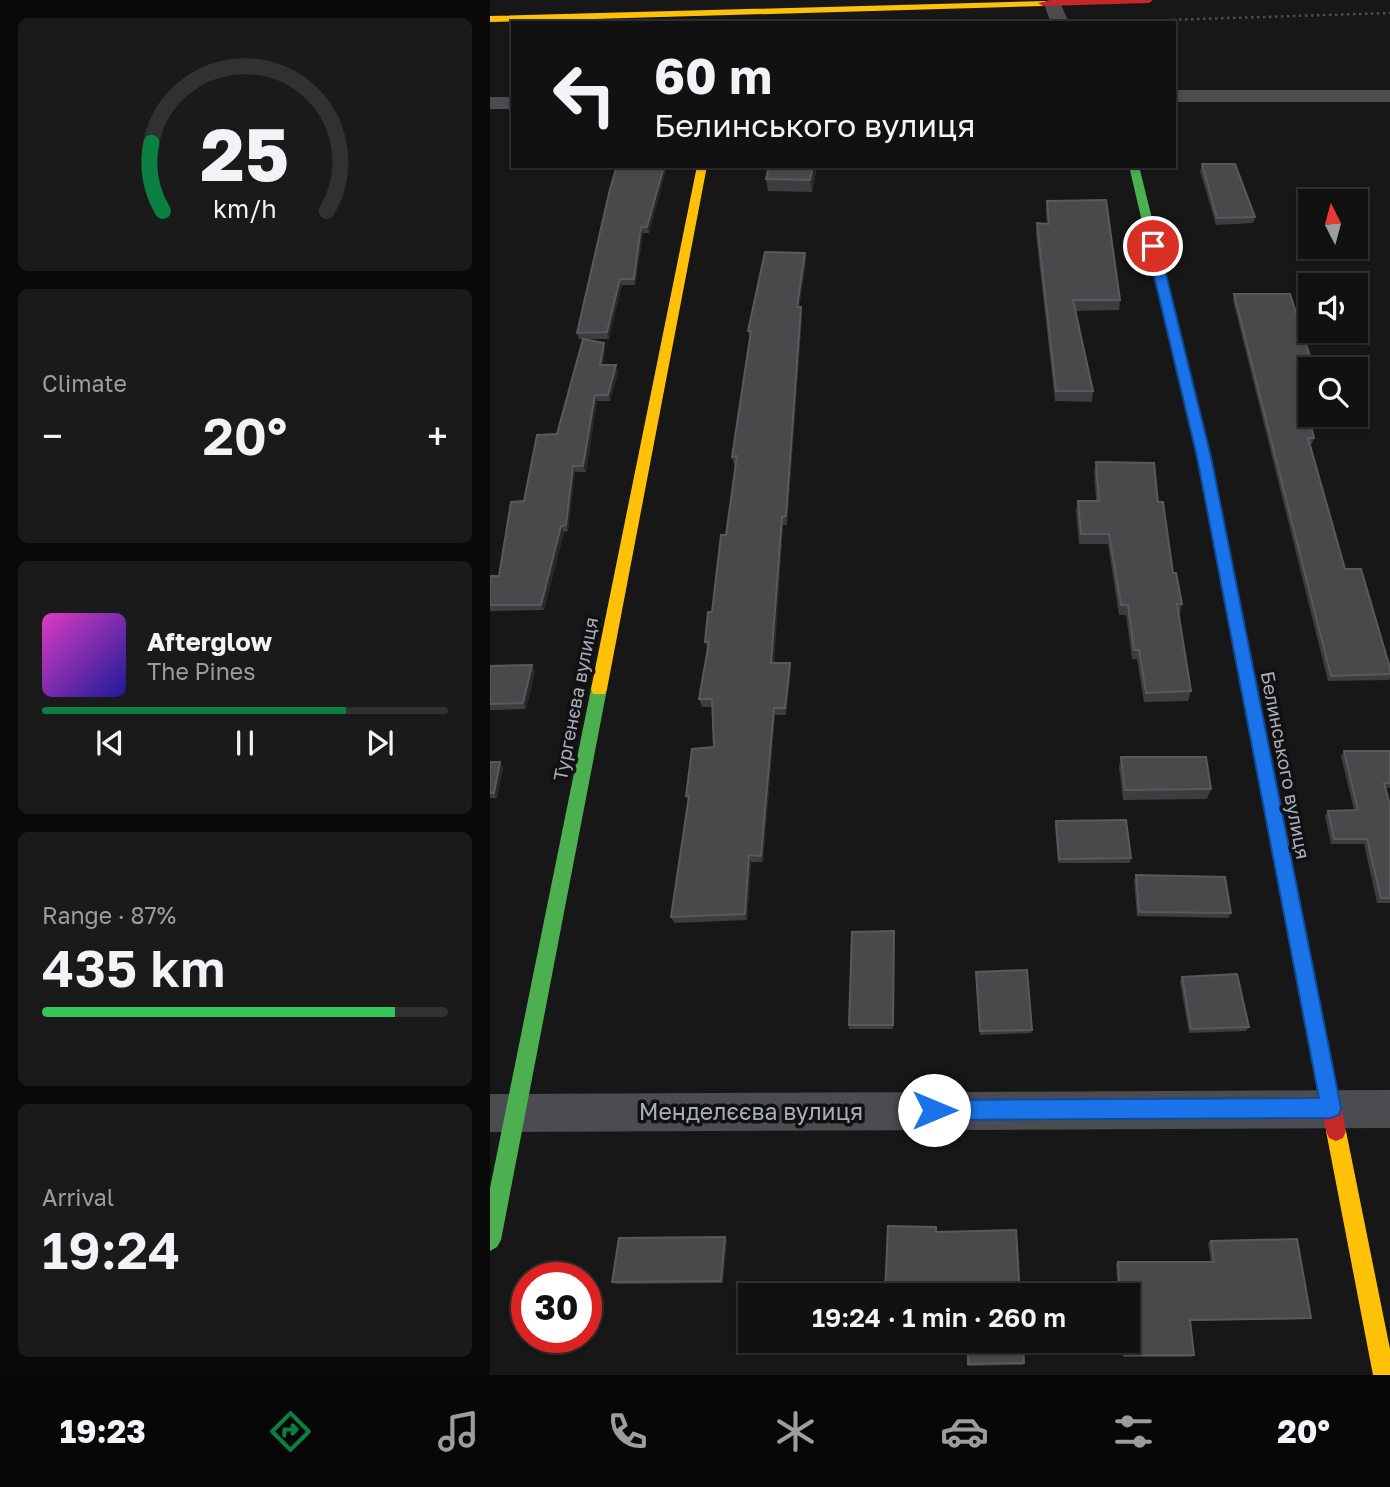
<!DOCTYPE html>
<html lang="en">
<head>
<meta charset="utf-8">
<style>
  :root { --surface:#111; --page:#1a1a1a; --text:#f1f3f6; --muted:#9c9d9f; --line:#303131; --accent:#0b8043 }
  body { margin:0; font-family:"Golos Text",sans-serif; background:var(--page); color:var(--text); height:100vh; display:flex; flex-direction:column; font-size:26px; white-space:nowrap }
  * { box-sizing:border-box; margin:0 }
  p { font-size:23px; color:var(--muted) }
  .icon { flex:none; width:38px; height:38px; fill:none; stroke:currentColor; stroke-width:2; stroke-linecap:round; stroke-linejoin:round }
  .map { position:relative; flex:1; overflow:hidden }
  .details { display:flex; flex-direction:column; gap:18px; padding:18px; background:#090909; width:490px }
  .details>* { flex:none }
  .guide { position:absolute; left:21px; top:21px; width:665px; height:147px; border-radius:0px; box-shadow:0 2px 5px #0004,0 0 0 2px var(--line); background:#111; color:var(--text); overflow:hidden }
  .needle { width:46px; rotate:354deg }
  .fabs { position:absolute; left:808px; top:189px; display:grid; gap:14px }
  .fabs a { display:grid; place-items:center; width:70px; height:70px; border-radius:0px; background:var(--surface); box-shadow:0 2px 5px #0004,0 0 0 2px var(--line); font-size:35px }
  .speed { position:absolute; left:21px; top:1262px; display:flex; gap:14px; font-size:35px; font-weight:700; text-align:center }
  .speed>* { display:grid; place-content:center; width:91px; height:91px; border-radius:50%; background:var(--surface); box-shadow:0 2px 5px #0004,0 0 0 2px var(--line); line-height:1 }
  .speed .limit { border:10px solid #d22; background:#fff; color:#111 }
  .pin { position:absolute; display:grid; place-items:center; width:60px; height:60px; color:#fff; margin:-30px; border:4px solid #fff; border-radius:50%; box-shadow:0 2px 7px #0007 }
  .me { position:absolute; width:77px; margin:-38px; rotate:90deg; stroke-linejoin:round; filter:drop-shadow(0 0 5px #0008) }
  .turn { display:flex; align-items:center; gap:24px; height:147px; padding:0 28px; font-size:32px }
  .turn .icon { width:91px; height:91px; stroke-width:2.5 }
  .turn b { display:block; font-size:49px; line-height:60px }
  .big { font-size:52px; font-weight:600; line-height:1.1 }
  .details .widget { flex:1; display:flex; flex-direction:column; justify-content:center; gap:10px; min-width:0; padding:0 24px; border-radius:10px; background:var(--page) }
  .details .dial { align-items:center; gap:0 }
  .dial svg { height:182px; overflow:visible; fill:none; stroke:var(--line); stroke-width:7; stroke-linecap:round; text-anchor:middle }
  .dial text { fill:var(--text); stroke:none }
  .song { display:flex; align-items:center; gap:21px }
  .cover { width:84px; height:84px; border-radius:10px; background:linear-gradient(135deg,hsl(310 70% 55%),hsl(240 70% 35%)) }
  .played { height:7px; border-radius:4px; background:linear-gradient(90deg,var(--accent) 75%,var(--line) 75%) }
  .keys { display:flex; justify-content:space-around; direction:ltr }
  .heat { display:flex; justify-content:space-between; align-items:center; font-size:38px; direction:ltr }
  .charge { height:10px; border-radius:5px; background:linear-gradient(90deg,#34c759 87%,var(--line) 0) }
  .trip { position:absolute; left:248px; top:1283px; width:402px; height:70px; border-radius:0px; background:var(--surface); box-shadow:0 2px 5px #0004,0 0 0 2px var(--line); font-weight:600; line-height:70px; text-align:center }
  .tabs { display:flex; height:112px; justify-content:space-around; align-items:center; background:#070707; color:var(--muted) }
  .tabs .icon { width:49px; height:49px }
  .tabs .on { color:var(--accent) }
  .tabs b { font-size:32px; color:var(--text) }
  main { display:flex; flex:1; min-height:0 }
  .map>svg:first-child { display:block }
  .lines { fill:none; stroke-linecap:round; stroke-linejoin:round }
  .path { stroke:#4d4e52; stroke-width:2.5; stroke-dasharray:2.5 3.5; stroke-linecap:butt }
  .street { fill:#4b4c50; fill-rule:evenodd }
  .fast { fill:#4caf50; fill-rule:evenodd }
  .slow { fill:#ffc107; fill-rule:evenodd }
  .jam { fill:#c62828; fill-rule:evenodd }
  .wall { fill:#3d3d3f }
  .shaded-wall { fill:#29292a }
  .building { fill:#49494c; stroke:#58595d; stroke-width:2 }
  .route { fill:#1a73e8; stroke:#114b97; stroke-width:2 }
  .labels { text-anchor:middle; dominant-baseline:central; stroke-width:7; stroke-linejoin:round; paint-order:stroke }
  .street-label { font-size:19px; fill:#a8adb8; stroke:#111113 }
  .near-street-label { font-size:23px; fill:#a8adb8; stroke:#111113 }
</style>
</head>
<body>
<main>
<section class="details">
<div class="widget dial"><svg viewBox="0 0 100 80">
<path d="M14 69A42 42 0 1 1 86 69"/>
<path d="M14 69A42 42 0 0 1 9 39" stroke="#0b8043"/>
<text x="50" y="56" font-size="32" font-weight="700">25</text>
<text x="50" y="72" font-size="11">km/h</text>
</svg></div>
<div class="widget"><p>Climate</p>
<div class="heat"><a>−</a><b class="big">20°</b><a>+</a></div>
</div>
<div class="widget">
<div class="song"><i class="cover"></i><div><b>Afterglow</b><p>The Pines</p></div></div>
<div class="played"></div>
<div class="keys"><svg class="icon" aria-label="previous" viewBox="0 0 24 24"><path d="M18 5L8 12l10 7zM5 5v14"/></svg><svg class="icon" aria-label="pause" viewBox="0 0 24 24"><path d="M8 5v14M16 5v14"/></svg><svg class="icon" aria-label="next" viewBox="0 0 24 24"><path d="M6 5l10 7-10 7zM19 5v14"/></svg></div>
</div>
<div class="widget"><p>Range · 87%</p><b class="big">435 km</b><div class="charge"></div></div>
<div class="widget"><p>Arrival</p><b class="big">19:24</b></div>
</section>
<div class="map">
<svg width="900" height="1375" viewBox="0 0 900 1375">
  <rect width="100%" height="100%" fill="#171717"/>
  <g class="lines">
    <path class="path" d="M 677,20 L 900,13"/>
    <path class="street" d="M 559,0 L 569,0 L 579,23 L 561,23 L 554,4 Z
      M 684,90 L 900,90 L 900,102 L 684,102 Z
      M 0,97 L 23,97 L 23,109 L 0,109 Z
      M 900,1090 L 900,1128 L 0,1132 L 0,1094 Z"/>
    <path class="fast" d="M 639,166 L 649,166 L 721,457 L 782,765 L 780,770 L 774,772 L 768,770 L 766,765 L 707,457 Z
      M 109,683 L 115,684 L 117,689 L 11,1240 L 7,1247 L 0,1251 L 0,1188 L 101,689 L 103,684 Z"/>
    <path class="slow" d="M 556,1 L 558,3 L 553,6 L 0,22 L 0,16 Z
      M 207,166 L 217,166 L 117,689 L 115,694 L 103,694 L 101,689 Z
      M 846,1121 L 853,1124 L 856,1131 L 900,1349 L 900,1375 L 883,1375 L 836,1131 L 839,1124 Z"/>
    <path class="jam" d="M 663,0 L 659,3 L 553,6 L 548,3 L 563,0 Z
      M 774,758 L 780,760 L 782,765 L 856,1131 L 853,1138 L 846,1141 L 839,1138 L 836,1131 L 766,765 L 768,760 Z"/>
  </g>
  <path class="wall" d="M 712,164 L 765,217 L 763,223 L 726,225 L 710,171 Z
    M 177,166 L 159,233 L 153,233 L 145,285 L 132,285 L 119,339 L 93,339 L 115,350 L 113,365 L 128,372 L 120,401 L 107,401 L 96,472 L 85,472 L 78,531 L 74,532 L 54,610 L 0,611 L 0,580 L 9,576 L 67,434 L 93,339 L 89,339 L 87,333 Z
    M 327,166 L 322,192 L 278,191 L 276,179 Z
    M 557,201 L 630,300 L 629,310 L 585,311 L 603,391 L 602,402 L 565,401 L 546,234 L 547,223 L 557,224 L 556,211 Z
    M 315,253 L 316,262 L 309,307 L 312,316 L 297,525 L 293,525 L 284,663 L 300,663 L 301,671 L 296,715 L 285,715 L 273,862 L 261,862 L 257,920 L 184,923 L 181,917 L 198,800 L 196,796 L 224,747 L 222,707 L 212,707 L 209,699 L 218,650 L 215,642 L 222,612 L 236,535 L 245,465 L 244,465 L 242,457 L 260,340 L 258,331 Z
    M 744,294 L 821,369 L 821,385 L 812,385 L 824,438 L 822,444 L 820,444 L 855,569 L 900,668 L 900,677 L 899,680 L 838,681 L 743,300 Z
    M 606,462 L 668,502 L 683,573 L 692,604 L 690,613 L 688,613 L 701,691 L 698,701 L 654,702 L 647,659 L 642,659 L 636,615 L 629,615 L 618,544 L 589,544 L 586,511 L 588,501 L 606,501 L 604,472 Z
    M 0,666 L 45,671 L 36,709 L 0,710 Z
    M 854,751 L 900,751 L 900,788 L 896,788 L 900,805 L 900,903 L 887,903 L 874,844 L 841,844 L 835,816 L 838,811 L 864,810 L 851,756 Z
    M 631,757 L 721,789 L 717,799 L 633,800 L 629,767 Z
    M 0,762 L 13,767 L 7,798 L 0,798 Z
    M 566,821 L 641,858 L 640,863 L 568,863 L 565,826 Z
    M 646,875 L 741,913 L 738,918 L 647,916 L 644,880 Z
    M 404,936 L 403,1029 L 359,1029 L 359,1025 Z
    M 486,972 L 542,1030 L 541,1033 L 490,1035 Z
    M 692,977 L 759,1027 L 756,1031 L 699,1033 L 690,981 Z
    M 237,1239 L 233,1283 L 126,1284 L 122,1282 Z
    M 721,1241 L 821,1318 L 817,1319 L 700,1321 L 704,1355 L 701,1357 L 633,1357 L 632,1340 L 639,1340 L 639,1295 L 628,1295 L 626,1264 L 628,1262 L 721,1262 L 718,1243 Z
    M 533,1340 L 534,1363 L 532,1365 L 478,1366 L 477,1354 L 394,1352 L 393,1350 Z"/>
  <path class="shaded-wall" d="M 174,166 L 177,166 L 159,233 L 157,227 Z
    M 323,166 L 327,166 L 322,192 L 320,180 Z
    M 151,227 L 153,233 L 145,285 L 144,279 Z
    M 315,253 L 316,262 L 308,316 L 307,307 Z
    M 130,279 L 132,285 L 119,339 L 117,332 Z
    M 311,307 L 312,316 L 297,525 L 296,516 Z
    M 114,343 L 115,350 L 112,372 L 110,365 Z
    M 126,365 L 128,372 L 120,401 L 118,395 Z
    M 105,395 L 107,401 L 96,472 L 93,466 Z
    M 83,466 L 85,472 L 78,531 L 76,525 Z
    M 292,517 L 293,525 L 283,671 L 281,663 Z
    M 71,526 L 74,532 L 54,610 L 51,605 Z
    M 300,663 L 301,671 L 296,715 L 295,708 Z
    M 42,665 L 45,671 L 36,709 L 33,703 Z
    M 284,708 L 285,715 L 273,862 L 271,856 Z
    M 10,762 L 13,767 L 7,798 L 4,793 Z
    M 259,855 L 261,862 L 257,920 L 255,914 Z
    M 235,1237 L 237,1239 L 233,1283 L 231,1281 Z"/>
  <path class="building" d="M 712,164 L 745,164 L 765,217 L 727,218 Z
    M 127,166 L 174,166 L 157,227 L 151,227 L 144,279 L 130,279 L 117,332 L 87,333 L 120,189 Z
    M 279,166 L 323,166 L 320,180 L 276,179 Z
    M 616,200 L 630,300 L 583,300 L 603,391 L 566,391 L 547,223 L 559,224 L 557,201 Z
    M 275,252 L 315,253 L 307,307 L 311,307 L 296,516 L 292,517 L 281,663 L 300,663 L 295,708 L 284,708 L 271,856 L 259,855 L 255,914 L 181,917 L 199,796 L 196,796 L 202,749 L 224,747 L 222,699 L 209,699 L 219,642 L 215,642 L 218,612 L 222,612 L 231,535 L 236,535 L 247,456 L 242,457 L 261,331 L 258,331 Z
    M 744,294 L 800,294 L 824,369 L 821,369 L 821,379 L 810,379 L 824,438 L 818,438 L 855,569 L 871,569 L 900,668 L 900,674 L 841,676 Z
    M 93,339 L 114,343 L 110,365 L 126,365 L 118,395 L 105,395 L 93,466 L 83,466 L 76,525 L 71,526 L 51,605 L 0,605 L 0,580 L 1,576 L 9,576 L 21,502 L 34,501 L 47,435 L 67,434 Z
    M 606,462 L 664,463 L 668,502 L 673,502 L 683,573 L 686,573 L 692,604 L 687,604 L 701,691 L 656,693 L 649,650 L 644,650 L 638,605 L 631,605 L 619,534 L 591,534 L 588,501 L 609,501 Z
    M 42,665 L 33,703 L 0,704 L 0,666 Z
    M 854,751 L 900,751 L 900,783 L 894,783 L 900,805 L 900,898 L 891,898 L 877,839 L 844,839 L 838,811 L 868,810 Z
    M 631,757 L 716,757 L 721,789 L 635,790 Z
    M 0,762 L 10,762 L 4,793 L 0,793 Z
    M 636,820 L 641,858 L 569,859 L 566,821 Z
    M 646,875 L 735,877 L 741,913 L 649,912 Z
    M 404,931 L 403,1025 L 359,1025 L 362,932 Z
    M 537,970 L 542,1030 L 490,1031 L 486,972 Z
    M 747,974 L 759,1027 L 701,1029 L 692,977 Z
    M 398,1226 L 446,1227 L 446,1232 L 526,1230 L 530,1295 L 395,1295 Z
    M 235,1237 L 231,1281 L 122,1282 L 129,1238 Z
    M 807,1239 L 821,1318 L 700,1320 L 704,1355 L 635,1355 L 634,1340 L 639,1340 L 639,1295 L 630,1295 L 628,1262 L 724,1262 L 721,1241 Z
    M 393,1340 L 533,1340 L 534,1363 L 478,1364 L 478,1352 L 393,1350 Z"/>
  <path class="route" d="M 659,243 L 669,246 L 721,457 L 851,1108 L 849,1115 L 841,1118 L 444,1120 L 437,1117 L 434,1110 L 437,1103 L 444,1100 L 829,1098 L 707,457 L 657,246 Z"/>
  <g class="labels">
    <g class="street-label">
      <text transform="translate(85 699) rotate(-79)">Тургенєва вулиця</text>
      <text transform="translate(796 765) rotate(79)">Белинського вулиця</text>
    </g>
    <g class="near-street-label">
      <text x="261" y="1111">Менделєєва вулиця</text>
    </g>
  </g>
</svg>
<div class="fabs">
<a><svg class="needle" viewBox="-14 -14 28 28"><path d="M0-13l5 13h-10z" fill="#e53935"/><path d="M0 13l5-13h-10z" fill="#9c9d9f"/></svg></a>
<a><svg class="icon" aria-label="sound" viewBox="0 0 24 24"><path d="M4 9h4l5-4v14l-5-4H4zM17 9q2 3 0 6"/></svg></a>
<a><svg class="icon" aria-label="search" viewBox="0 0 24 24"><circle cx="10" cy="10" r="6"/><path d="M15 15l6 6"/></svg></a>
</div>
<div class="speed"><div class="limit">30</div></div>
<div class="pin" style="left:663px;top:246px;background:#d93025"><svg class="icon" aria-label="arrive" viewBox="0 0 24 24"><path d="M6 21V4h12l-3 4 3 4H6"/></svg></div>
<svg class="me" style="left:444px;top:1110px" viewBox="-20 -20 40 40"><circle r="19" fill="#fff"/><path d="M0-13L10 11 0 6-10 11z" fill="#1a73e8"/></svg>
<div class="trip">19:24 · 1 min · 260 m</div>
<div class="guide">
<div class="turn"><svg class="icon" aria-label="left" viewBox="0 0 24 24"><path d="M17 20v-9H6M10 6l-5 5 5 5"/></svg><div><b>60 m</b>Белинського вулиця</div></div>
</div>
</div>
</main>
<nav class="tabs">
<b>19:23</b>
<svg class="icon on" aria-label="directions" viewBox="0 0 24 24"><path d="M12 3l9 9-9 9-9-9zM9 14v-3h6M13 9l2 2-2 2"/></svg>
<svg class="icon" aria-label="music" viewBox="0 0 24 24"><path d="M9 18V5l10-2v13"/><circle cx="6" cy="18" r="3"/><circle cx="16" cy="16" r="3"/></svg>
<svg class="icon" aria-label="phone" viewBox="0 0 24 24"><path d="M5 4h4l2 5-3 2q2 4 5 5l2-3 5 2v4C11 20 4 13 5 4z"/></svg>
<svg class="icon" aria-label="climate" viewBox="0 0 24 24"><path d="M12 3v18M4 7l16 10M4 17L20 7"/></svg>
<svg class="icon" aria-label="car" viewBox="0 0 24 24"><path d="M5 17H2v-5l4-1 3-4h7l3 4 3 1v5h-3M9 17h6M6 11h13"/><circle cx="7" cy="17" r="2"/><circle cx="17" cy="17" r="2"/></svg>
<svg class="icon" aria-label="filters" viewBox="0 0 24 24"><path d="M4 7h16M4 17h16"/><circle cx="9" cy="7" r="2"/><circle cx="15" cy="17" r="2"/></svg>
<b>20°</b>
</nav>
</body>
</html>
